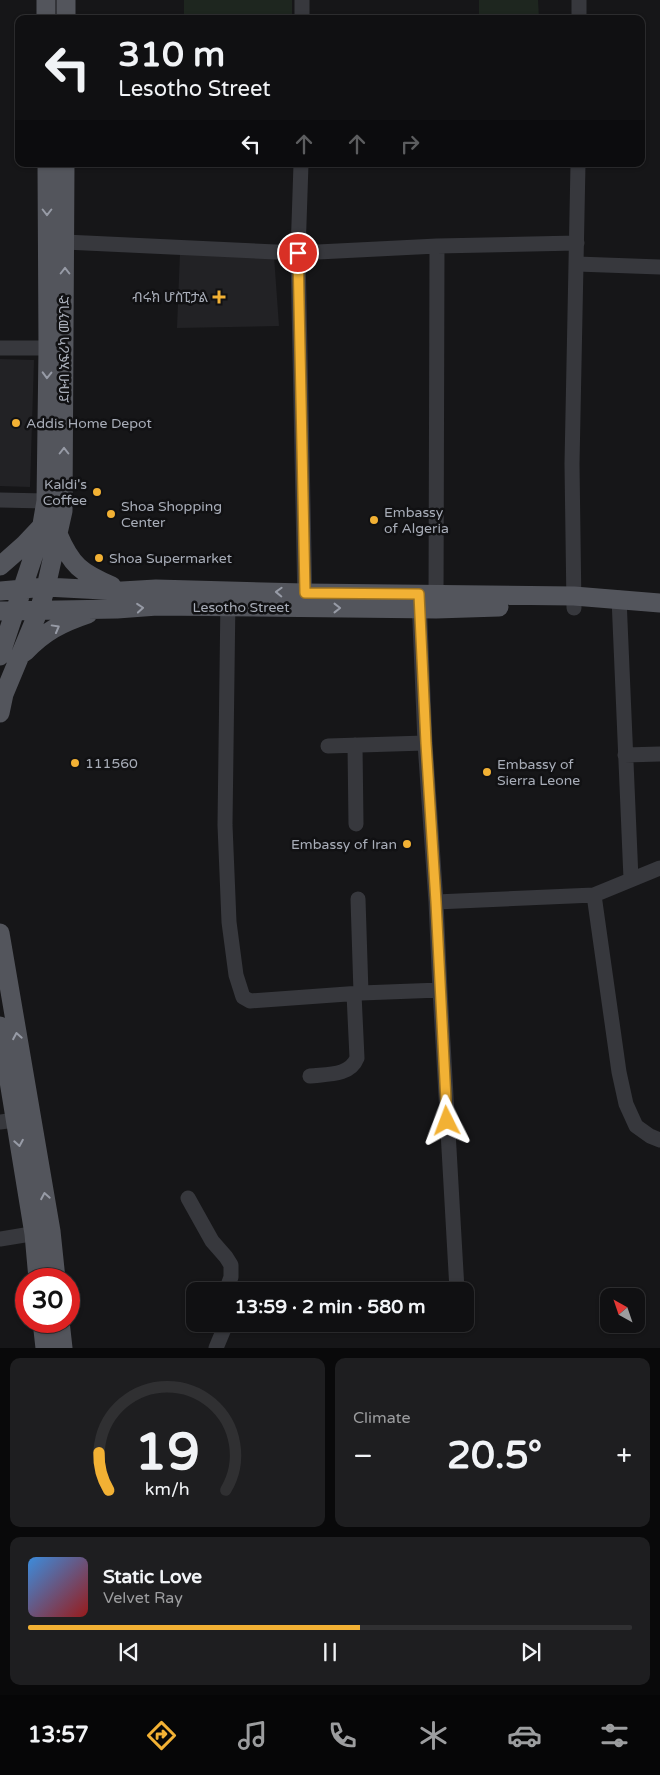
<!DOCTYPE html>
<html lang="en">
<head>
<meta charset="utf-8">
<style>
  :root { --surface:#101012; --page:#1e1e20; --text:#f1f3f6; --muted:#9c9d9f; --line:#303032; --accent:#f2b134 }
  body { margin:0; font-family:"Varela Round","Noto Sans Ethiopic",sans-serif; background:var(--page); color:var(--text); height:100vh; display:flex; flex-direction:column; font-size:19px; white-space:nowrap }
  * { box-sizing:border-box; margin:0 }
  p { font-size:16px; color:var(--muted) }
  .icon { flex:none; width:28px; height:28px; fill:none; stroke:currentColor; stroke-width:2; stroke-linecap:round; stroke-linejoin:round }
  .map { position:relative; height:1348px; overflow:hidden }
  .details { display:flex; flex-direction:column; gap:10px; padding:10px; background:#09090a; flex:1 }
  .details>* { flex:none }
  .banner { position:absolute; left:15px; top:15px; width:630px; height:152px; border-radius:10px; box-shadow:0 1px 4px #0004,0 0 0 1px var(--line); background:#101012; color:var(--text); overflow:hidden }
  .needle { width:32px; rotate:320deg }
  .buttons { position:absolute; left:600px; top:1288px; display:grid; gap:10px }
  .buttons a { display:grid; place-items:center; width:45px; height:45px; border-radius:10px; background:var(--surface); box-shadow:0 1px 4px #0004,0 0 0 1px var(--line); font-size:25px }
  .speed { position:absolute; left:15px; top:1268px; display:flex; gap:10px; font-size:25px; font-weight:700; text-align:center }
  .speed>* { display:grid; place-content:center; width:65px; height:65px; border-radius:50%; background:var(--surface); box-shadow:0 1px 4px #0004,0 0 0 1px var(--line); line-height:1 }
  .speed .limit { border:8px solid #d22; background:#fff; color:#111 }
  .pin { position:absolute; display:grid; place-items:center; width:42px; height:42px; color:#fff; margin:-21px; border:2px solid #fff; border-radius:50%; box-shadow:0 1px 5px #0007 }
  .me { position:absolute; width:55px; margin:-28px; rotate:357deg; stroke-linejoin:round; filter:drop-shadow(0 0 4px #0008) }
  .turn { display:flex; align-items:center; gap:18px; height:105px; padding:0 20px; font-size:22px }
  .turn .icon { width:65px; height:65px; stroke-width:2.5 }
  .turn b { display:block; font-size:35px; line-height:42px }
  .lanes { display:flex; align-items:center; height:48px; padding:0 20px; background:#0003; justify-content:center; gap:25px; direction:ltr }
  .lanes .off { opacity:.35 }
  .big { font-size:38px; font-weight:700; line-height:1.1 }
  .details .widget { flex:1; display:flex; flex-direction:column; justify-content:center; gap:8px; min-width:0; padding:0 18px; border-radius:10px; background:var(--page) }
  .details .dial { align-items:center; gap:0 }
  .dial svg { height:130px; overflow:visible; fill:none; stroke:var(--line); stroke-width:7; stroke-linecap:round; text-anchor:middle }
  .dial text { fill:var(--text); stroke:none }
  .song { display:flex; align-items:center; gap:15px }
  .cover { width:60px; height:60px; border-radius:8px; background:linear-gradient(135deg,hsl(210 70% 55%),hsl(0 70% 35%)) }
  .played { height:5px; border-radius:2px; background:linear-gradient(90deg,var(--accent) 55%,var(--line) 55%) }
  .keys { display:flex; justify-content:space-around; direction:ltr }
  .heat { display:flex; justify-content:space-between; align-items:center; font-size:28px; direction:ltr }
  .details .tiles { flex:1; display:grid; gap:10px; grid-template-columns:1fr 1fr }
  .widget:last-child { grid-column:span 2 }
  .trip { position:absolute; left:186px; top:1282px; width:288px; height:50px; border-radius:10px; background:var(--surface); box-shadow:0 1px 4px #0004,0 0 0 1px var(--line); font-weight:700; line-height:50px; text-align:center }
  .tabs { display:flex; height:80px; justify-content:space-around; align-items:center; background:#060607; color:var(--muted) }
  .tabs .icon { width:35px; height:35px }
  .tabs .on { color:var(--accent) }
  .tabs b { font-size:22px; color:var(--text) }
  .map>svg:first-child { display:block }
  .built { fill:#222225 }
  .green { fill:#1e261f }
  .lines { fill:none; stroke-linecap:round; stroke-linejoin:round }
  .minor { stroke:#37383d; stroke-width:15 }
  .major { stroke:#53555c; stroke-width:19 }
  .oneway { stroke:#979ba6 }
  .route-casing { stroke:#9d7322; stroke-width:12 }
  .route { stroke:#f2b134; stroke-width:9 }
  .poi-dot { fill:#f2b134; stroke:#111113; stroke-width:2 }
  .labels { text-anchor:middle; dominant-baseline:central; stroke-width:5; stroke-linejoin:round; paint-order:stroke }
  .poi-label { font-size:14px; fill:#a8adb8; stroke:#111113; text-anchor:start }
  .street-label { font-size:14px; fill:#a8adb8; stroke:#111113 }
</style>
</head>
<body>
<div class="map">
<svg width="660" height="1348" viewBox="0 0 660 1348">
  <rect width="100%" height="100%" fill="#161618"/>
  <path class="built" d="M 180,253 L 274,256 L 279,326 L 177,328 Z
    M 0,359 L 34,360 L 30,487 L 0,486 Z"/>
  <path class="green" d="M 184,0 L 292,0 L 292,19 L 184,19 Z
    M 479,0 L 538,0 L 539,19 L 479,19 Z"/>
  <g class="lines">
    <path class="minor" d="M 302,0 L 302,19
      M 579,19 L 579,0
      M 301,164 L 298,253 L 305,604
      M 65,242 L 298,253 L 437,246 L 577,243
      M 577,264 L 660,267
      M 0,348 L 58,348
      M 0,500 L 46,501
      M 228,597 L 225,825 L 229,922 L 236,975 L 243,997 L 250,1001 L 361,993 L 440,990
      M 419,598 L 425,743 L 436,902 L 440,990 L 457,1290
      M 619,598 L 631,879
      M 436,605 L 437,246
      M 574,608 L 572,464 L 578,164
      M 355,745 L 356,824
      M 328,746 L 425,743
      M 625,755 L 660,754
      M 594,895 L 619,1072 L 626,1104 L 636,1126 L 650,1136 L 660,1140
      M 358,899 L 361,993
      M 436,902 L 594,895 L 660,868
      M 310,1076 C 327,1074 350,1076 357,1058 L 354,994
      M 0,1122 L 15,1120
      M 188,1198 L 212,1241 L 226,1257 L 231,1265 L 231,1277 L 226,1291
      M 0,1239 L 43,1232
      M 216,1348 L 226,1324"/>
    <path class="major" d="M 46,0 L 46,19
      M 66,19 L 66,0
      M 58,534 C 71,565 81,573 112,586
      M 0,566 L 24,545 L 40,528
      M 0,591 L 46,587 L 122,591 L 156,589 L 305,593 L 574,596 L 660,603
      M 0,611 L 117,609 L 157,606 L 436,609 L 499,607
      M 25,652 C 44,632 61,623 88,614
      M 0,656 L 40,536 L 46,501 L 48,348 L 47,164
      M 0,713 L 4,694 L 39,610 L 46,587 L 63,511 L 65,164
      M 0,933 L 51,1231 L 56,1279
      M 0,1026 L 34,1234 L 38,1279
      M 42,1321 L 45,1348
      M 60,1321 L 63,1348"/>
  </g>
  <defs><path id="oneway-chevron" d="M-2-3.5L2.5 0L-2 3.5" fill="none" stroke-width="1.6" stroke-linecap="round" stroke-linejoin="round" transform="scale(1.25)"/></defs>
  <g class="oneway">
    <use href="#oneway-chevron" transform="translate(47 212) rotate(90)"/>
    <use href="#oneway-chevron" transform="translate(65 271) rotate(-90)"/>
    <use href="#oneway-chevron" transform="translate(47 375) rotate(91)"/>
    <use href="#oneway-chevron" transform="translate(64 451) rotate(-90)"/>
    <use href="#oneway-chevron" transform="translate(279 592) rotate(-178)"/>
    <use href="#oneway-chevron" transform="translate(140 608) rotate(-5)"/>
    <use href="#oneway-chevron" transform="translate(337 608)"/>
    <use href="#oneway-chevron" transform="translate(56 628) rotate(-29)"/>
    <use href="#oneway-chevron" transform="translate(17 1036) rotate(-100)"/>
    <use href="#oneway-chevron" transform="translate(19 1143) rotate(80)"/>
    <use href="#oneway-chevron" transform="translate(45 1196) rotate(-100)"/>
  </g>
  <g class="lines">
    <g class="route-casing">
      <path id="route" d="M 298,253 L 305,593 L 419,594 L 426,743 L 436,902 L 447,1121"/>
    </g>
    <use href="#route" class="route"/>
  </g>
  <g class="poi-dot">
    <path d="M216.5 289.5h5v5h5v5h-5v5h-5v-5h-5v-5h5z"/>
    <circle cx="16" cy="423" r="5"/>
    <circle cx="97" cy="492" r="5"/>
    <circle cx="111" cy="514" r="5"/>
    <circle cx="374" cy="520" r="5"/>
    <circle cx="99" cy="558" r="5"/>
    <circle cx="75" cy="763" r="5"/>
    <circle cx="487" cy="772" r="5"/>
    <circle cx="407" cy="844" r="5"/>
  </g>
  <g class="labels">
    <g class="poi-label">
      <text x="208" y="297" text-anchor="end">ብሩክ ሆስፒታል</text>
      <text x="26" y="423">Addis Home Depot</text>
      <text x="87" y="484" text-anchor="end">Kaldi's<tspan x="87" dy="16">Coffee</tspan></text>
      <text x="121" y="506">Shoa Shopping<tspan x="121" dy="16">Center</tspan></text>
      <text x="384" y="512">Embassy<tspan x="384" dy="16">of Algeria</tspan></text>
      <text x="109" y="558">Shoa Supermarket</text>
      <text x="85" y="763">111560</text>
      <text x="497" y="764">Embassy of<tspan x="497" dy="16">Sierra Leone</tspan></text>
      <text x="397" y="844" text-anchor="end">Embassy of Iran</text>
    </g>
    <g class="street-label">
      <text transform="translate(64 349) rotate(-90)">ደቡብ አፍሪካ መንገድ</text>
      <text x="241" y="607">Lesotho Street</text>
    </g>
  </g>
</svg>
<div class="buttons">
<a><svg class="needle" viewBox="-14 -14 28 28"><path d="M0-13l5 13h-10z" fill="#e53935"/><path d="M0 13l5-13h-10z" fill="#9c9d9f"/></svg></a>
</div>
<div class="speed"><div class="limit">30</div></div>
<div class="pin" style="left:298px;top:253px;background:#d93025"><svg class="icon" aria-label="arrive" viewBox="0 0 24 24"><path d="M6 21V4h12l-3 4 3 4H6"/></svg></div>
<svg class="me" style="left:447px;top:1121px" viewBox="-20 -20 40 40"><path d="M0-17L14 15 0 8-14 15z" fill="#f2b134" stroke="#fff" stroke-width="4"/></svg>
<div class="trip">13:59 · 2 min · 580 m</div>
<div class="banner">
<div class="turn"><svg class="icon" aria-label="left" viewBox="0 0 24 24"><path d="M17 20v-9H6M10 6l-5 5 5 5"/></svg><div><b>310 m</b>Lesotho Street</div></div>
<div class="lanes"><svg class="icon" aria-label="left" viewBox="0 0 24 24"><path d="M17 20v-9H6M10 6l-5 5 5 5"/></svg><svg class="icon off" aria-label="ahead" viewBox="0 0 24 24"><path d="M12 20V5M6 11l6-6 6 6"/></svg><svg class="icon off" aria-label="ahead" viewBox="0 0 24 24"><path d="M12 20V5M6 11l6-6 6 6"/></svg><svg class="icon off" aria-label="right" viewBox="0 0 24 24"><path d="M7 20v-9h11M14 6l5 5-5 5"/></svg></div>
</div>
</div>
<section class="details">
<div class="tiles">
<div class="widget dial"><svg viewBox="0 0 100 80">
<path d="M14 69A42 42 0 1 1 86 69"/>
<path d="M14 69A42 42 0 0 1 8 46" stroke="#f2b134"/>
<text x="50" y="56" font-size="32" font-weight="700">19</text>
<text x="50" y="72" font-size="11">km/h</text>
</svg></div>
<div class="widget"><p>Climate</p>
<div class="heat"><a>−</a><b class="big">20.5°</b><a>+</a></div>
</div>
<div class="widget">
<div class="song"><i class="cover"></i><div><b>Static Love</b><p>Velvet Ray</p></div></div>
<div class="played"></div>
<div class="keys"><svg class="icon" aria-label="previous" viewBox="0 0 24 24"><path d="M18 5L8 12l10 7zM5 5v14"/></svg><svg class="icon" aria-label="pause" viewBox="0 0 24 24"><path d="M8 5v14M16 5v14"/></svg><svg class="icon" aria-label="next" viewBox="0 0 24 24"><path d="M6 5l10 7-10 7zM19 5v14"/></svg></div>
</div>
</div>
</section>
<nav class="tabs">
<b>13:57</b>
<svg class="icon on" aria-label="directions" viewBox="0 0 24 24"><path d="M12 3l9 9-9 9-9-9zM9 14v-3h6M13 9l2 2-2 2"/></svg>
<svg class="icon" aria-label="music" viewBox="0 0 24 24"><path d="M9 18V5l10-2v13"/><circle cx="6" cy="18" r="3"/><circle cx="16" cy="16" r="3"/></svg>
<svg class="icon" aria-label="phone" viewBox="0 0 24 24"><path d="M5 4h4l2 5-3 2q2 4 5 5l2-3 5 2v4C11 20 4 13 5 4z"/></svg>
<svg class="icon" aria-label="climate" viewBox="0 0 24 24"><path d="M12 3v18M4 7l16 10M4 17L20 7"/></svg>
<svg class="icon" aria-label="car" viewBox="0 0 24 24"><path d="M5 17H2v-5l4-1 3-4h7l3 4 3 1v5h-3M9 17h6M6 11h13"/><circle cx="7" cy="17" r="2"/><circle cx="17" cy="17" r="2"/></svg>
<svg class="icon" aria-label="filters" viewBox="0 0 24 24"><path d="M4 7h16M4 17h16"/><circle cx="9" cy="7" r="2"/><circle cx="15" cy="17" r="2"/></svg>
</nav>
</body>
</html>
